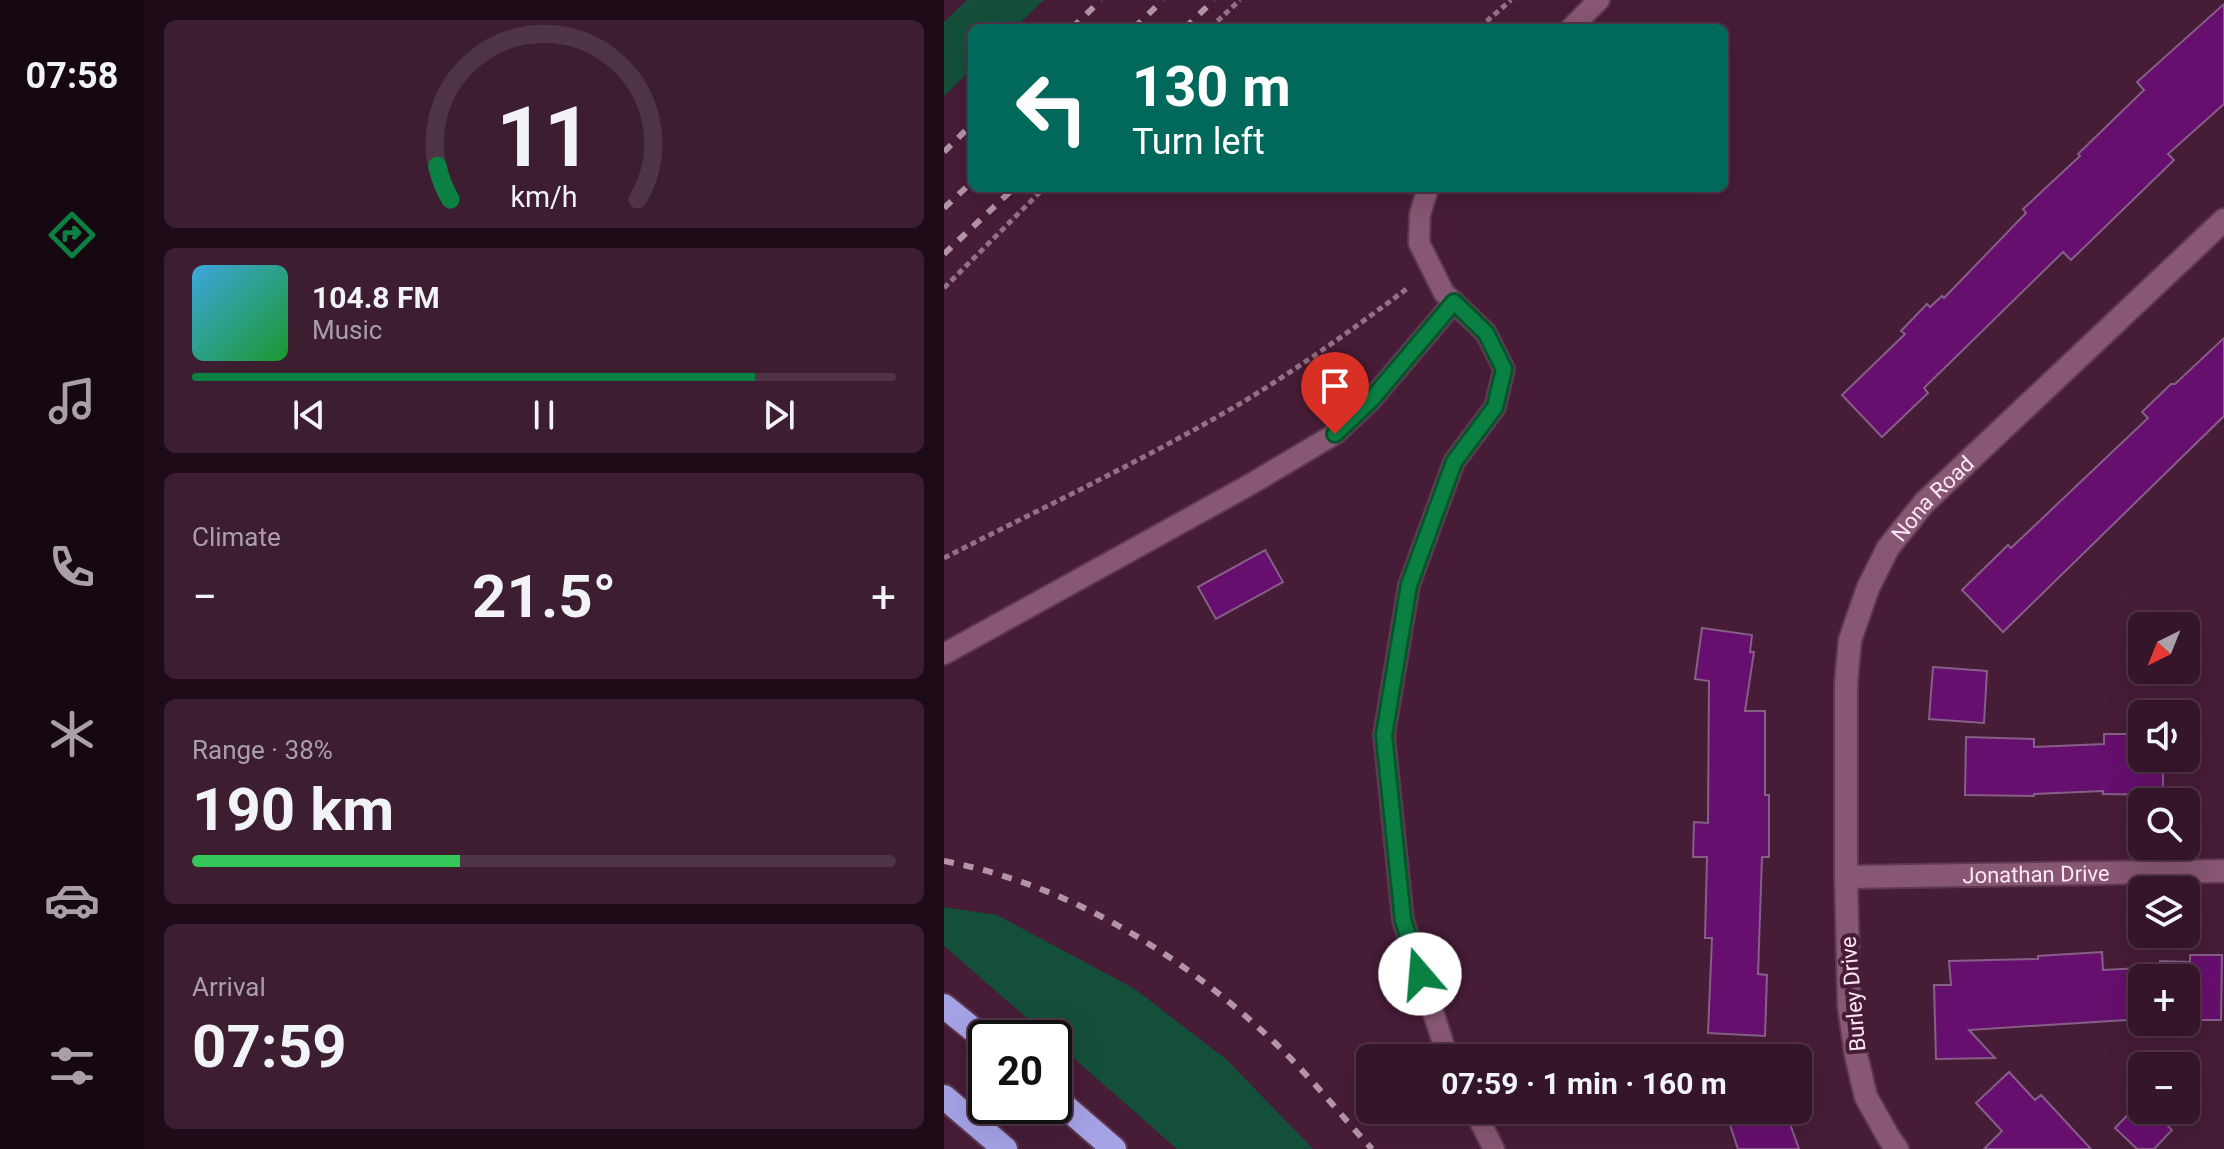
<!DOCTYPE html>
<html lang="en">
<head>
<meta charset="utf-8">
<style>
  :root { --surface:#351529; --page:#3d1e31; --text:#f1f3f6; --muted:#aa9fa8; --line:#4f3446; --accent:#0b8043 }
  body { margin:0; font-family:Roboto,sans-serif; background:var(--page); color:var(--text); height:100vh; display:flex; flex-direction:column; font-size:30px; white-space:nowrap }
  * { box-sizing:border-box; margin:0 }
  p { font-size:26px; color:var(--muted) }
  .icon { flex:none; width:44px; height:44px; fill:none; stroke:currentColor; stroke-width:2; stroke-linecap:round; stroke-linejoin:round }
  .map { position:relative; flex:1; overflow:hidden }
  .drawer { display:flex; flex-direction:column; gap:20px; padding:20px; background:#1d0c17; width:800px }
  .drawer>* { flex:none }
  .top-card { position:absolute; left:24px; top:24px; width:760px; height:168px; border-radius:12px; box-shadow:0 8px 32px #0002,0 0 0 2px var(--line); background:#00695c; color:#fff; overflow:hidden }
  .needle { width:52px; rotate:223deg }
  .buttons { position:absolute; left:1184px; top:612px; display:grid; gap:16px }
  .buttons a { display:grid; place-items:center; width:72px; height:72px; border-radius:12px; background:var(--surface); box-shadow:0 8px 32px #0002,0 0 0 2px var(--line); font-size:40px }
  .speed { position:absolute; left:24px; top:1020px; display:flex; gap:16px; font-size:40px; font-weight:700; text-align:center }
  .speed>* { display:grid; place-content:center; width:104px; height:104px; border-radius:50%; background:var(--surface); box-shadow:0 8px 32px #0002,0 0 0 2px var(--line); line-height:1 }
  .speed .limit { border:4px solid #111; border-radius:12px; background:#fff; color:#111 }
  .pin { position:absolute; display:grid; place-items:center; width:68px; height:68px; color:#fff; margin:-82px -34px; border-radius:50% 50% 50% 0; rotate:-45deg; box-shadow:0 0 8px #0007 }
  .pin .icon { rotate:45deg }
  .me { position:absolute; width:88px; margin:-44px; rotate:342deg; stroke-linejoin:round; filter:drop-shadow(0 0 6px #0008) }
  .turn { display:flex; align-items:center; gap:28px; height:168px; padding:0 32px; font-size:36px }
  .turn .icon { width:104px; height:104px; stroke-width:2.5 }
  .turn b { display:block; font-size:56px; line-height:68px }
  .big { font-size:60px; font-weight:700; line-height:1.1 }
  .drawer .card { flex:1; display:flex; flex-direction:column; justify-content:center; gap:12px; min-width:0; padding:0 28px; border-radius:12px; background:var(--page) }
  .drawer .dial { align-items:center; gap:0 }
  .dial svg { height:208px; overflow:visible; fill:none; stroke:var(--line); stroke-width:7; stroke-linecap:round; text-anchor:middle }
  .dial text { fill:var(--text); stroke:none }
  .song { display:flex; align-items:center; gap:24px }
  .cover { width:96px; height:96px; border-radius:12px; background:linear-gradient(135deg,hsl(200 70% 55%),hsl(130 70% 35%)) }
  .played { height:8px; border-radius:4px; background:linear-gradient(90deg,var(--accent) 80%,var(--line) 80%) }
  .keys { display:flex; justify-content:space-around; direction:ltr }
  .heat { display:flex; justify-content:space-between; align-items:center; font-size:44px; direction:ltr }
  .charge { height:12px; border-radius:6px; background:linear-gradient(90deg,#34c759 38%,var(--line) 0) }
  .trip { position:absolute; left:412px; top:1044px; width:456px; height:80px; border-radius:12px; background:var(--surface); box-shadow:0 8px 32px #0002,0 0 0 2px var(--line); font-weight:700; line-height:80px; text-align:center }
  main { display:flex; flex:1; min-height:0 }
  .dock { display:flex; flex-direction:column; width:144px; justify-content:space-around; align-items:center; background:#150810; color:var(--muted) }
  .dock .icon { width:56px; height:56px }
  .dock .active { color:var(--accent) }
  .dock b { font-size:36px; color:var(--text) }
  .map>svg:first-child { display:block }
  .green { fill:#144f3a }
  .building { fill:#670f6e; stroke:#855f87; stroke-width:2 }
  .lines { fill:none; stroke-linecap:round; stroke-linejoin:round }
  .service-casing { stroke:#5e3951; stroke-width:24 }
  .minor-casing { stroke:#5e3951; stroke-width:26 }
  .motorway-casing { stroke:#5e3951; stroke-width:28 }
  .path { stroke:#947086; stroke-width:5; stroke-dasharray:6 4; stroke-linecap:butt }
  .service { stroke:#885773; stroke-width:20 }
  .minor { stroke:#885773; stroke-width:22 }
  .motorway { stroke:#a5a3e6; stroke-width:24 }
  .rail { stroke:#b494a7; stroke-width:6; stroke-dasharray:10 10; stroke-linecap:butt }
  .route-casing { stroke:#07532c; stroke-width:20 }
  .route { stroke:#0b8043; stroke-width:14 }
  .labels { text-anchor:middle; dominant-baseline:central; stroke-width:8; stroke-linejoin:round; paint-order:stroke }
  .street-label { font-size:22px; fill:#fee6f3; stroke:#471c37 }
</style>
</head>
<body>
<main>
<nav class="dock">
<b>07:58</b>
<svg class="icon active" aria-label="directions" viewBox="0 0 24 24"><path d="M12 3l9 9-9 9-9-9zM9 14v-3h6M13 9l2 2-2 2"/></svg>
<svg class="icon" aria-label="music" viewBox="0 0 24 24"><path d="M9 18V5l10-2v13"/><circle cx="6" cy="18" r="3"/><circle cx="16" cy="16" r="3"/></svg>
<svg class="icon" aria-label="phone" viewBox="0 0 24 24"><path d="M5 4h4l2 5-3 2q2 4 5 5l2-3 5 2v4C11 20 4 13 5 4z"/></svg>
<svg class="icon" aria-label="climate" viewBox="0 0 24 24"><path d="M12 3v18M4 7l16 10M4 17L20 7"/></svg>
<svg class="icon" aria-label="car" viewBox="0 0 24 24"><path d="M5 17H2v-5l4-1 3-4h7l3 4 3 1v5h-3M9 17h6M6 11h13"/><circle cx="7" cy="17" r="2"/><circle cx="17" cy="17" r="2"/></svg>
<svg class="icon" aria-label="filters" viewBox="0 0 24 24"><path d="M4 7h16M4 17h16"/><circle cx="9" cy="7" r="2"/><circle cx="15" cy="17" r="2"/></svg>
</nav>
<section class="drawer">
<div class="card dial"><svg viewBox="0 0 100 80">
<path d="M14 69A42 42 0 1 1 86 69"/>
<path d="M14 69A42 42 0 0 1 9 56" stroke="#0b8043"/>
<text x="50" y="56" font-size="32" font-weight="700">11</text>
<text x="50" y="72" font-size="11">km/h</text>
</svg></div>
<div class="card">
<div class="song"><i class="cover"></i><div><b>104.8 FM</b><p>Music</p></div></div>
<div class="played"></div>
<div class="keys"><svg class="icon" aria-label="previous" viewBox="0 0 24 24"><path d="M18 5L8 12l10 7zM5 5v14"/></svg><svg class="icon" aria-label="pause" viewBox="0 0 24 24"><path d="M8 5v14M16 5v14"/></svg><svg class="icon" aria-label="next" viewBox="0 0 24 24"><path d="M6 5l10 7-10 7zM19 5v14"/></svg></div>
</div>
<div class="card"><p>Climate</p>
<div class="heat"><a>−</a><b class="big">21.5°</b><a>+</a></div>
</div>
<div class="card"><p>Range · 38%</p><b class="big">190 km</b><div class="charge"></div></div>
<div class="card"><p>Arrival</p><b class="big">07:59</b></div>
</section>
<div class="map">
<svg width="1280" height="1149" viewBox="0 0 1280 1149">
  <rect width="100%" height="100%" fill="#471c37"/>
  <path class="green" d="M 23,0 L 100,0 L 71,28 L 28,28 L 28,69 L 0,96 L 0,22 Z
    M 0,907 L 53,915 L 191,989 L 283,1060 L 369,1149 L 233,1149 L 110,1041 L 110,1038 L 106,1038 L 0,946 Z"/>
  <path class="building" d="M 1280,4 L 1280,104 L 1224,154 L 1230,160 L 1127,260 L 1119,252 L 980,388 L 984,393 L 938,437 L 898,395 L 961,334 L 957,331 L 983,304 L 986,307 L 998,296 L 1000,298 L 1082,213 L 1079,209 L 1136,156 L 1134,154 L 1200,90 L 1193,82 Z
    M 1280,338 L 1280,416 L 1059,632 L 1018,590 L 1064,545 L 1067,548 L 1204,418 L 1198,412 L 1227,384 L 1231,384 Z
    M 321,550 L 339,582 L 272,619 L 254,587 Z
    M 758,628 L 808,635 L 806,652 L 810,652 L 801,711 L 821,711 L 821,795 L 825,795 L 825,857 L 818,857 L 814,974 L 823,975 L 821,1036 L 764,1033 L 768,938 L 761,938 L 763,857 L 749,857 L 750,822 L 764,823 L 765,681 L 751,679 Z
    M 989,667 L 1043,671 L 1040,723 L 985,719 Z
    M 1160,734 L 1198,734 L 1198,758 L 1219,758 L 1219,795 L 1159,794 L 1159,791 L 1090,794 L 1090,796 L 1021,795 L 1022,737 L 1090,739 L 1090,747 L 1160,744 Z
    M 1158,952 L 1159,970 L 1216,967 L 1216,961 L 1246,962 L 1246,955 L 1278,955 L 1277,1020 L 1242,1020 L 1242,978 L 1198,978 L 1198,1019 L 1025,1030 L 1051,1058 L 992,1059 L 990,985 L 1007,985 L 1005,961 L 1094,959 L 1094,956 Z
    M 1065,1072 L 1091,1100 L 1097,1095 L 1147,1149 L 1040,1149 L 1058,1131 L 1032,1103 Z
    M 1197,1101 L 1198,1110 L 1207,1110 L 1228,1130 L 1210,1149 L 1193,1149 L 1171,1128 Z
    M 781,1110 L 841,1110 L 855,1149 L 794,1149 Z"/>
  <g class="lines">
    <g class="service-casing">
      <path id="service" d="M 627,28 L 655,0
        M 484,188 L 476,214 L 475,243 L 500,293 L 542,333 L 560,369 L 551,407 L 510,462 L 465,585 L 440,735 L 459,920 L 504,1058
        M 0,654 L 307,484 L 391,434 L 427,400 L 510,302
        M 530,1110 L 550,1149"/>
    </g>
    <g class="minor-casing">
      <g id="minor">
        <path id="s1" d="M 902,877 L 1280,871"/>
        <path id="s2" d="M 953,1149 L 945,1138 L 922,1097 L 912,1055 L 905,1006 L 902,877 L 902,683 L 906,640 L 924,588 L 944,548 L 980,503 L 1280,220"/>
      </g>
    </g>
    <g class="motorway-casing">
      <path id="motorway" d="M 0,1006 L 42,1040
        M 0,1097 L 61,1149
        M 110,1097 L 170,1149"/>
    </g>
    <path class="path" d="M 266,28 L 296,0
      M 535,28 L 567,0
      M 0,288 L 100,188
      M 0,558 C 100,507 202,459 299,402 C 356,367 411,328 465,287"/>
    <use href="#service" class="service"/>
    <use href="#minor" class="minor"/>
    <use href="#motorway" class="motorway"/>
    <path class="rail" d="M 128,28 L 157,0
      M 190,28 L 219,0
      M 241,28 L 270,0
      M 0,152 L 28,124
      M 0,208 L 28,182
      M 0,254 L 70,188
      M 0,861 C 126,885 237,954 329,1041 C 364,1074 395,1113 428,1149"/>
  </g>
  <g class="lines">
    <g class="route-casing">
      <path id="route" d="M 391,434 L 427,400 L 510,302 L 542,333 L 560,369 L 551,407 L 510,462 L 465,585 L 440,735 L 459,920 L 476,974"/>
    </g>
    <use href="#route" class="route"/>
  </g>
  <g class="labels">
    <g class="street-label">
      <text stroke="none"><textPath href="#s2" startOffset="686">Nona Road</textPath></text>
      <text stroke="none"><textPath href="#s1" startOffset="190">Jonathan Drive</textPath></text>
      <text transform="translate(909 994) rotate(-95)">Burley Drive</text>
    </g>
  </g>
</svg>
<div class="buttons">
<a><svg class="needle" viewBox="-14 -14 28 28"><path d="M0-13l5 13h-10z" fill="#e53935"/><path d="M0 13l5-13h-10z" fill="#aa9fa8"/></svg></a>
<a><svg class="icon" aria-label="sound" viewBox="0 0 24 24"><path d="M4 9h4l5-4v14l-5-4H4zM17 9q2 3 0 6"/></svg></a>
<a><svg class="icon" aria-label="search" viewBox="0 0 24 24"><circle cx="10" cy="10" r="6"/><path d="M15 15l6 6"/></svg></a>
<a><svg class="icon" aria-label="layers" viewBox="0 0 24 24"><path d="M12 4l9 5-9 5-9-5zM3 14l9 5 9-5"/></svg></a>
<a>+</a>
<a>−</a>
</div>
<div class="speed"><div class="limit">20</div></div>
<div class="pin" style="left:391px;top:434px;background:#d93025"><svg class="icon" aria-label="arrive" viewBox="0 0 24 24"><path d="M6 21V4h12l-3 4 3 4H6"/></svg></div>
<svg class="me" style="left:476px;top:974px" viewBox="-20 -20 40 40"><circle r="19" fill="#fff"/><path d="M0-13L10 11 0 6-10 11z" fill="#0b8043"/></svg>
<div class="trip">07:59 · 1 min · 160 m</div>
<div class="top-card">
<div class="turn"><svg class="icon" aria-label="left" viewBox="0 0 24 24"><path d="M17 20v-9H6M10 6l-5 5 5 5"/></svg><div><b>130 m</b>Turn left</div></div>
</div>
</div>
</main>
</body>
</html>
